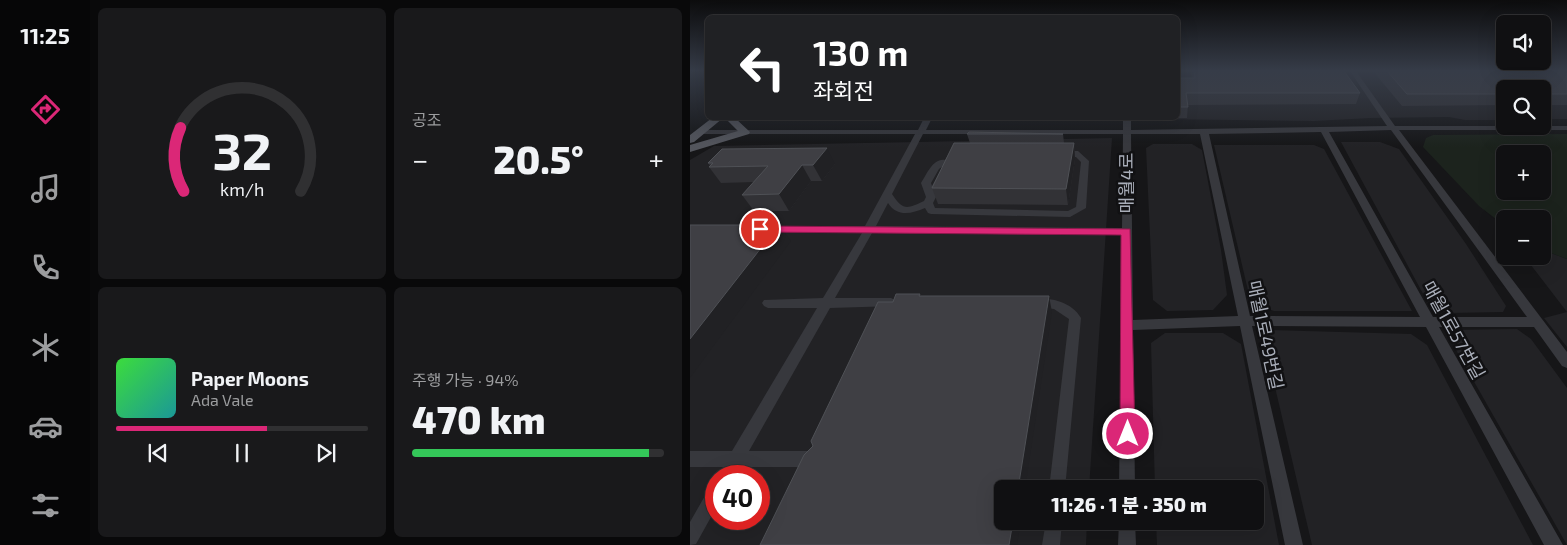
<!DOCTYPE html>
<html lang="ko">
<head>
<meta charset="utf-8">
<style>
  :root { --surface:#101012; --page:#19191b; --text:#f1f3f6; --muted:#9c9d9f; --line:#303032; --accent:#db2777 }
  body { margin:0; font-family:"Exo 2","Noto Sans KR",sans-serif; background:var(--page); color:var(--text); height:100vh; display:flex; flex-direction:column; font-size:19px; white-space:nowrap }
  * { box-sizing:border-box; margin:0 }
  p { font-size:16px; color:var(--muted) }
  .icon { flex:none; width:28px; height:28px; fill:none; stroke:currentColor; stroke-width:2; stroke-linecap:round; stroke-linejoin:round }
  .map { position:relative; flex:1; overflow:hidden }
  .panel { display:flex; flex-direction:column; gap:8px; padding:8px; background:#09090a; width:600px }
  .panel>* { flex:none }
  .top-card { position:absolute; left:15px; top:15px; width:475px; height:105px; border-radius:8px; box-shadow:0 5px 20px #0002,0 0 0 1px var(--line); background:#202124; color:#fff; overflow:hidden }
  .tools { position:absolute; left:806px; top:15px; display:grid; gap:10px }
  .tools a { display:grid; place-items:center; width:55px; height:55px; border-radius:8px; background:var(--surface); box-shadow:0 5px 20px #0002,0 0 0 1px var(--line); font-size:25px }
  .speed { position:absolute; left:15px; top:465px; display:flex; gap:10px; font-size:25px; font-weight:700; text-align:center }
  .speed>* { display:grid; place-content:center; width:65px; height:65px; border-radius:50%; background:var(--surface); box-shadow:0 5px 20px #0002,0 0 0 1px var(--line); line-height:1 }
  .speed .limit { border:8px solid #d22; background:#fff; color:#111 }
  .pin { position:absolute; display:grid; place-items:center; width:42px; height:42px; color:#fff; margin:-21px; border:2px solid #fff; border-radius:50%; box-shadow:0 1px 5px #0007 }
  .me { position:absolute; width:55px; margin:-28px; rotate:0deg; stroke-linejoin:round; filter:drop-shadow(0 0 4px #0008) }
  .turn { display:flex; align-items:center; gap:18px; height:105px; padding:0 25px; font-size:22px }
  .turn .icon { width:65px; height:65px; stroke-width:2.5 }
  .turn b { display:block; font-size:35px; line-height:42px }
  .big { font-size:38px; font-weight:800; line-height:1.1 }
  .panel .tile { flex:1; display:flex; flex-direction:column; justify-content:center; gap:8px; min-width:0; padding:0 18px; border-radius:8px; background:var(--page) }
  .panel .dial { align-items:center; gap:0 }
  .dial svg { height:130px; overflow:visible; fill:none; stroke:var(--line); stroke-width:7; stroke-linecap:round; text-anchor:middle }
  .dial text { fill:var(--text); stroke:none }
  .song { display:flex; align-items:center; gap:15px }
  .cover { width:60px; height:60px; border-radius:8px; background:linear-gradient(135deg,hsl(120 70% 55%),hsl(180 70% 35%)) }
  .played { height:5px; border-radius:2px; background:linear-gradient(90deg,var(--accent) 60%,var(--line) 60%) }
  .keys { display:flex; justify-content:space-around; direction:ltr }
  .heat { display:flex; justify-content:space-between; align-items:center; font-size:28px; direction:ltr }
  .charge { height:8px; border-radius:4px; background:linear-gradient(90deg,#34c759 94%,var(--line) 0) }
  .panel .tiles { flex:1; display:grid; gap:8px; grid-template-columns:repeat(2,1fr) }
  .trip { position:absolute; left:304px; top:480px; width:270px; height:50px; border-radius:8px; background:var(--surface); box-shadow:0 5px 20px #0002,0 0 0 1px var(--line); font-weight:800; line-height:50px; text-align:center }
  main { display:flex; flex:1; min-height:0 }
  .menu { display:flex; flex-direction:column; width:90px; justify-content:space-around; align-items:center; background:#060607; color:var(--muted) }
  .menu .icon { width:35px; height:35px }
  .menu .current { color:var(--accent) }
  .menu b { font-size:22px; color:var(--text) }
  .map>svg:first-child { display:block }
  .built { fill:#222225; fill-rule:evenodd }
  .green { fill:#1c231d; fill-rule:evenodd }
  .lines { fill:none; stroke-linecap:round; stroke-linejoin:round }
  .minor { fill:#37383d; fill-rule:evenodd }
  .major { fill:#53555c; fill-rule:evenodd }
  .wall { fill:#323236 }
  .shaded-wall { fill:#212124 }
  .building { fill:#3f3f44; stroke:#4f5156 }
  .route { fill:#db2777; stroke:#8e194d }
  .labels { text-anchor:middle; dominant-baseline:central; stroke-width:5; stroke-linejoin:round; paint-order:stroke }
  .street-label { font-size:18px; fill:#a8adb8; stroke:#111113 }
</style>
</head>
<body>
<main>
<nav class="menu">
<b>11:25</b>
<svg class="icon current" aria-label="directions" viewBox="0 0 24 24"><path d="M12 3l9 9-9 9-9-9zM9 14v-3h6M13 9l2 2-2 2"/></svg>
<svg class="icon" aria-label="music" viewBox="0 0 24 24"><path d="M9 18V5l10-2v13"/><circle cx="6" cy="18" r="3"/><circle cx="16" cy="16" r="3"/></svg>
<svg class="icon" aria-label="phone" viewBox="0 0 24 24"><path d="M5 4h4l2 5-3 2q2 4 5 5l2-3 5 2v4C11 20 4 13 5 4z"/></svg>
<svg class="icon" aria-label="climate" viewBox="0 0 24 24"><path d="M12 3v18M4 7l16 10M4 17L20 7"/></svg>
<svg class="icon" aria-label="car" viewBox="0 0 24 24"><path d="M5 17H2v-5l4-1 3-4h7l3 4 3 1v5h-3M9 17h6M6 11h13"/><circle cx="7" cy="17" r="2"/><circle cx="17" cy="17" r="2"/></svg>
<svg class="icon" aria-label="filters" viewBox="0 0 24 24"><path d="M4 7h16M4 17h16"/><circle cx="9" cy="7" r="2"/><circle cx="15" cy="17" r="2"/></svg>
</nav>
<section class="panel">
<div class="tiles">
<div class="tile dial"><svg viewBox="0 0 100 80">
<path d="M14 69A42 42 0 1 1 86 69"/>
<path d="M14 69A42 42 0 0 1 12 30" stroke="#db2777"/>
<text x="50" y="56" font-size="32" font-weight="700">32</text>
<text x="50" y="72" font-size="11">km/h</text>
</svg></div>
<div class="tile"><p>공조</p>
<div class="heat"><a>−</a><b class="big">20.5°</b><a>+</a></div>
</div>
<div class="tile">
<div class="song"><i class="cover"></i><div><b>Paper Moons</b><p>Ada Vale</p></div></div>
<div class="played"></div>
<div class="keys"><svg class="icon" aria-label="previous" viewBox="0 0 24 24"><path d="M18 5L8 12l10 7zM5 5v14"/></svg><svg class="icon" aria-label="pause" viewBox="0 0 24 24"><path d="M8 5v14M16 5v14"/></svg><svg class="icon" aria-label="next" viewBox="0 0 24 24"><path d="M6 5l10 7-10 7zM19 5v14"/></svg></div>
</div>
<div class="tile"><p>주행 가능 · 94%</p><b class="big">470 km</b><div class="charge"></div></div>
</div>
</section>
<div class="map">
<svg width="877" height="545" viewBox="0 0 877 545">
  <rect width="100%" height="100%" fill="#161618"/>
  <path class="built" d="M 488,71 L 877,71 L 877,119 L 853,119 L 852,89 L 815,89 L 815,120 L 775,120 L 759,117 L 681,118 L 624,121 L 464,119 L 462,118 L 488,118 Z
    M 252,118 L 417,118 L 412,120 L 368,121 L 257,121 Z
    M 422,138 L 399,489 L 312,489 L 312,521 L 397,521 L 396,545 L 0,545 L 0,160 L 24,146 ZM 26,476 L 69,476 L 69,519 L 26,519 Z
    M 651,142 L 690,142 L 709,149 L 776,244 L 816,306 L 813,312 L 759,313 L 747,310 L 738,303 Z
    M 463,144 L 502,144 L 512,150 L 531,250 L 537,295 L 523,310 L 477,311 L 463,300 L 456,148 Z
    M 524,145 L 624,145 L 634,149 L 722,311 L 584,311 L 567,305 L 560,299 Z
    M 853,250 L 877,259 L 877,347 L 854,318 L 877,312 L 834,256 L 852,256 Z
    M 827,329 L 841,339 L 877,388 L 877,545 L 757,334 L 760,330 Z
    M 580,330 L 721,334 L 737,345 L 843,545 L 622,545 L 573,336 Z
    M 475,333 L 533,333 L 551,344 L 589,545 L 467,545 L 466,521 L 565,521 L 565,489 L 465,489 L 461,343 Z"/>
  <path class="green" d="M 877,134 L 877,259 L 853,250 L 852,219 L 815,219 L 815,226 L 789,206 L 733,147 L 736,138 L 743,135 ZM 815,154 L 852,154 L 852,191 L 815,191 Z"/>
  <g class="lines">
    <path class="minor" d="M 660,71 L 666,71 L 705,126 L 877,126 L 877,130 L 709,130 L 877,352 L 877,368 L 872,366 L 844,327 L 749,327 L 873,545 L 854,545 L 736,327 L 562,326 L 613,545 L 595,545 L 550,326 L 443,330 L 445,489 L 429,489 L 432,234 L 182,233 L 145,298 L 201,298 L 205,300 L 207,303 L 205,306 L 140,308 L 59,451 L 126,451 L 131,454 L 134,459 L 131,464 L 126,467 L 50,467 L 45,476 L 28,476 L 33,467 L 0,467 L 0,451 L 42,451 L 127,308 L 78,308 L 74,306 L 72,303 L 74,300 L 133,298 L 172,233 L 79,232 L 74,229 L 75,227 L 175,226 L 225,134 L 10,134 L 6,132 L 7,130 L 228,130 L 234,118 L 242,118 L 236,130 L 433,130 L 433,118 L 441,118 L 441,130 L 697,126 ZM 701,130 L 837,317 L 743,317 L 639,132 ZM 631,132 L 730,317 L 560,316 L 519,134 ZM 233,134 L 433,134 L 432,228 L 186,226 L 198,203 C 207,217 221,214 235,208 L 238,213 L 241,214 L 380,217 L 396,208 L 399,161 L 388,151 L 260,152 L 255,160 C 243,158 237,174 231,183 L 236,197 L 234,201 C 217,209 213,211 202,194 ZM 441,134 L 510,134 L 548,316 L 443,320 ZM 266,157 L 386,157 L 391,162 L 386,207 L 378,211 L 245,208 L 243,203 ZM 253,166 L 242,186 L 241,183 L 249,169 Z
      M 345,298 C 362,298 382,302 391,318 L 375,489 L 359,489 L 379,319 L 364,309 L 341,306 L 339,303 L 341,300 Z
      M 26,485 L 26,508 L 6,544 L 0,545 L 0,522 L 20,487 Z
      M 356,521 L 372,521 L 370,545 L 352,545 Z
      M 429,521 L 445,521 L 446,545 L 428,545 Z"/>
    <path class="major" d="M 22,118 L 33,118 L 4,142 L 0,143 L 0,135 Z
      M 35,118 L 45,118 L 60,132 L 59,134 L 0,152 L 0,145 L 48,131 Z"/>
  </g>
  <path class="wall" d="M 500,71 L 654,71 L 670,93 L 666,104 L 498,105 L 497,118 L 465,118 L 488,118 L 488,78 L 502,78 Z
    M 683,71 L 877,71 L 877,105 L 852,105 L 852,89 L 815,89 L 815,105 L 712,106 Z
    M 277,134 L 373,134 L 374,143 L 384,143 L 385,159 L 378,205 L 248,204 L 242,188 L 280,143 Z
    M 18,163 L 145,164 L 132,181 L 121,181 L 99,211 L 64,211 L 52,195 L 64,182 L 31,183 L 19,167 L 20,166 Z"/>
  <path class="shaded-wall" d="M 384,143 L 385,159 L 378,205 L 376,189 Z
    M 137,148 L 145,164 L 132,181 L 123,165 Z
    M 112,165 L 121,181 L 99,211 L 89,194 Z
    M 89,225 L 101,241 L 0,378 L 0,339 Z
    M 359,296 L 362,312 L 335,489 L 328,489 Z
    M 323,521 L 331,521 L 327,545 L 319,545 Z"/>
  <path class="building" d="M 504,71 L 654,71 L 670,93 L 496,93 L 498,107 L 488,107 L 488,78 L 505,78 Z
    M 697,71 L 877,71 L 877,94 L 852,94 L 852,89 L 815,89 L 815,94 L 717,94 Z
    M 279,132 L 373,134 L 277,134 Z
    M 264,143 L 384,143 L 376,189 L 242,188 Z
    M 137,148 L 123,165 L 112,165 L 89,194 L 52,195 L 78,166 L 19,167 L 23,163 L 18,163 L 32,149 Z
    M 0,225 L 89,225 L 0,339 Z
    M 206,294 L 230,294 L 229,296 L 359,296 L 328,489 L 312,489 L 312,521 L 323,521 L 319,545 L 70,545 L 114,455 L 123,446 L 121,441 L 188,302 L 203,302 Z"/>
  <linearGradient id="sky" x2="0" y2="1"><stop stop-color="#0c0c0d"/><stop offset="0.48" stop-color="#363c48"/><stop offset="1" stop-color="#363c48" stop-opacity="0"/></linearGradient>
  <rect width="877" height="147" fill="url(#sky)"/>
  <path class="route" d="M 70,226 L 440,229 L 445,434 L 443,439 L 438,441 L 432,439 L 430,434 L 431,235 L 66,232 L 65,229 L 66,227 Z"/>
  <g class="labels">
    <g class="street-label">
      <text transform="translate(436 183) rotate(-90)">매월4로</text>
      <text transform="translate(764 330) rotate(61)">매월1로57번길</text>
      <text transform="translate(576 335) rotate(78)">매월1로49번길</text>
    </g>
  </g>
</svg>
<div class="tools">
<a><svg class="icon" aria-label="sound" viewBox="0 0 24 24"><path d="M4 9h4l5-4v14l-5-4H4zM17 9q2 3 0 6"/></svg></a>
<a><svg class="icon" aria-label="search" viewBox="0 0 24 24"><circle cx="10" cy="10" r="6"/><path d="M15 15l6 6"/></svg></a>
<a>+</a>
<a>−</a>
</div>
<div class="speed"><div class="limit">40</div></div>
<div class="pin" style="left:70px;top:229px;background:#d93025"><svg class="icon" aria-label="arrive" viewBox="0 0 24 24"><path d="M6 21V4h12l-3 4 3 4H6"/></svg></div>
<svg class="me" style="left:438px;top:434px" viewBox="-20 -20 40 40"><circle r="17" fill="#db2777" stroke="#fff" stroke-width="3"/><path d="M0-11L8 9 0 5-8 9z" fill="#fff"/></svg>
<div class="trip">11:26 · 1 분 · 350 m</div>
<div class="top-card">
<div class="turn"><svg class="icon" aria-label="left" viewBox="0 0 24 24"><path d="M17 20v-9H6M10 6l-5 5 5 5"/></svg><div><b>130 m</b>좌회전</div></div>
</div>
</div>
</main>
</body>
</html>
